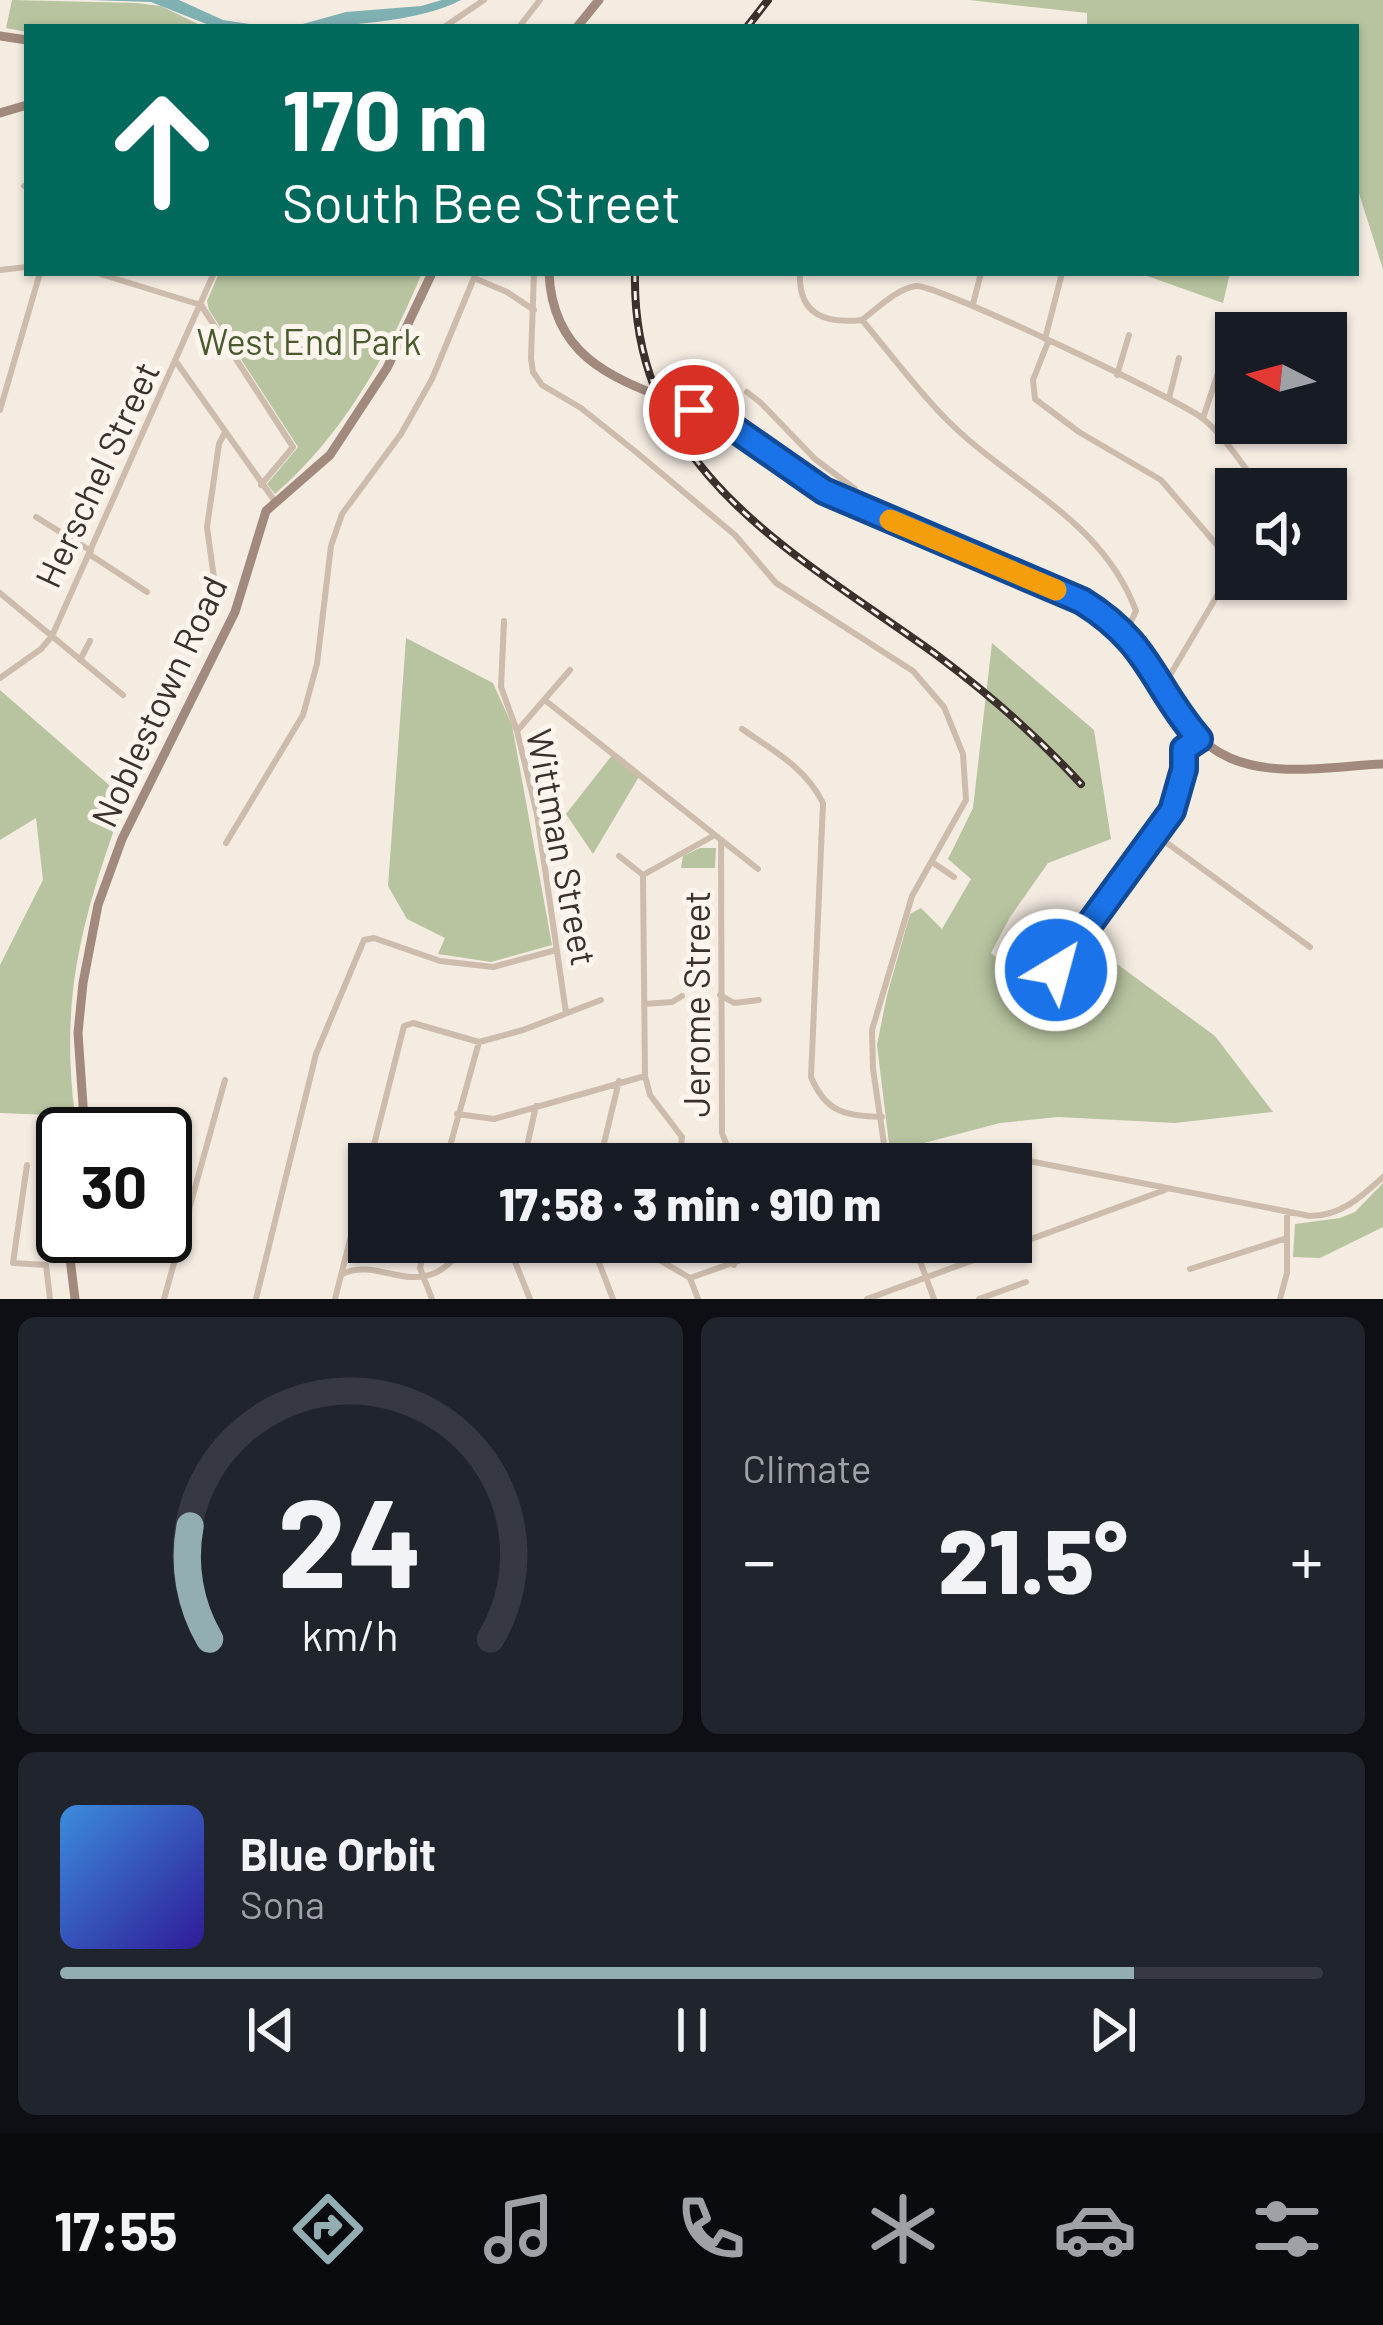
<!DOCTYPE html>
<html lang="en">
<head>
<meta charset="utf-8">
<style>
  :root { --surface:#171b24; --page:#20242c; --text:#f1f3f6; --muted:#9ea1a6; --line:#363941; --accent:#92aeb2 }
  body { margin:0; font-family:Barlow,sans-serif; background:var(--page); color:var(--text); height:100vh; display:flex; flex-direction:column; font-size:45px; white-space:nowrap }
  * { box-sizing:border-box; margin:0 }
  p { font-size:39px; color:var(--muted) }
  .icon { flex:none; width:66px; height:66px; fill:none; stroke:currentColor; stroke-width:2; stroke-linecap:round; stroke-linejoin:round }
  .map { position:relative; height:1299px; overflow:hidden }
  .drawer { display:flex; flex-direction:column; gap:18px; padding:18px; background:#0d0f14; flex:1 }
  .drawer>* { flex:none }
  .top-card { position:absolute; left:24px; top:24px; width:1335px; height:252px; border-radius:0px; box-shadow:0 3px 9px #0004; background:#00695c; color:#fff; overflow:hidden }
  .needle { width:78px; rotate:276deg }
  .tools { position:absolute; left:1215px; top:312px; display:grid; gap:24px }
  .tools a { display:grid; place-items:center; width:132px; height:132px; border-radius:0px; background:var(--surface); box-shadow:0 3px 9px #0004; font-size:60px }
  .speed { position:absolute; left:36px; top:1107px; display:flex; gap:24px; font-size:60px; font-weight:700; text-align:center }
  .speed>* { display:grid; place-content:center; width:156px; height:156px; border-radius:50%; background:var(--surface); box-shadow:0 3px 9px #0004; line-height:1 }
  .speed .limit { border:6px solid #111; border-radius:18px; background:#fff; color:#111 }
  .pin { position:absolute; display:grid; place-items:center; width:102px; height:102px; color:#fff; margin:-51px; border:6px solid #fff; border-radius:50%; box-shadow:0 3px 12px #0007 }
  .me { position:absolute; width:132px; margin:-66px; rotate:37deg; stroke-linejoin:round; filter:drop-shadow(0 0 9px #0008) }
  .turn { display:flex; align-items:center; gap:42px; height:252px; padding:0 60px; font-size:54px }
  .turn .icon { width:156px; height:156px; stroke-width:2.5 }
  .turn b { display:block; font-size:84px; line-height:102px }
  .big { font-size:90px; font-weight:800; line-height:1.1 }
  .drawer .widget { flex:1; display:flex; flex-direction:column; justify-content:center; gap:18px; min-width:0; padding:0 42px; border-radius:18px; background:var(--page) }
  .drawer .dial { align-items:center; gap:0 }
  .dial svg { height:312px; overflow:visible; fill:none; stroke:var(--line); stroke-width:7; stroke-linecap:round; text-anchor:middle }
  .dial text { fill:var(--text); stroke:none }
  .song { display:flex; align-items:center; gap:36px }
  .cover { width:144px; height:144px; border-radius:18px; background:linear-gradient(135deg,hsl(210 70% 55%),hsl(250 70% 35%)) }
  .played { height:12px; border-radius:6px; background:linear-gradient(90deg,var(--accent) 85%,var(--line) 85%) }
  .keys { display:flex; justify-content:space-around; direction:ltr }
  .heat { display:flex; justify-content:space-between; align-items:center; font-size:66px; direction:ltr }
  .drawer .tiles { flex:1; display:grid; gap:18px; grid-template-columns:1fr 1fr }
  .widget:last-child { grid-column:span 2 }
  .trip { position:absolute; left:348px; top:1143px; width:684px; height:120px; border-radius:0px; background:var(--surface); box-shadow:0 3px 9px #0004; font-weight:800; line-height:120px; text-align:center }
  .menu { display:flex; height:192px; justify-content:space-around; align-items:center; background:#090b0e; color:var(--muted) }
  .menu .icon { width:84px; height:84px }
  .menu .selected { color:var(--accent) }
  .menu b { font-size:54px; color:var(--text) }
  .map>svg:first-child { display:block }
  .green { fill:#b8c4a0 }
  .water { fill:#7fb0b2 }
  .lines { fill:none; stroke-linecap:round; stroke-linejoin:round }
  .street { stroke:#cdbbac; stroke-width:6 }
  .secondary { stroke:#a18a7d; stroke-width:9 }
  .rail-casing { stroke:#3b302b; stroke-width:8 }
  .rail { stroke:#fbf5ee; stroke-width:3; stroke-dasharray:9; stroke-linecap:butt }
  .route-casing { stroke:#114b97; stroke-width:30 }
  .route { stroke:#1a73e8; stroke-width:21 }
  .slow { stroke:#f59e0b; stroke-width:21 }
  .labels { text-anchor:middle; dominant-baseline:central; stroke-width:10; stroke-linejoin:round; paint-order:stroke }
  .park-label { font-size:36px; fill:#4a5a2e; stroke:#fbf5ee }
  .street-label { font-size:36px; fill:#3b302b; stroke:#fbf5ee }
</style>
</head>
<body>
<div class="map">
<svg width="1383" height="1299" viewBox="0 0 1383 1299">
  <rect width="100%" height="100%" fill="#f4ebe1"/>
  <path class="green" d="M 12,0 L 136,3 L 161,6 L 204,27 L 27,27 L 27,32 L 6,28 Z
    M 969,0 L 1383,0 L 1383,269 L 1356,184 L 1356,27 L 1087,27 L 1087,13 Z
    M 219,273 L 422,273 C 387,356 343,435 275,494 L 267,484 L 298,447 L 209,310 L 207,301 Z
    M 1139,273 L 1230,273 L 1223,303 Z
    M 406,638 L 493,683 L 512,725 L 552,945 L 491,962 L 438,954 L 445,938 L 407,919 L 388,886 Z
    M 992,643 L 1094,730 L 1111,839 L 1048,863 L 1010,917 L 991,953 L 1037,994 L 1102,953 L 1215,1036 L 1273,1112 L 1175,1123 L 1058,1117 L 1000,1123 L 890,1152 L 877,1045 L 887,995 L 910,914 L 921,908 L 942,929 L 971,879 L 948,859 L 973,808 Z
    M 0,690 L 125,799 C 84,913 59,993 75,1116 L 0,1113 L 0,965 L 43,880 L 36,818 L 0,840 Z
    M 613,754 L 640,775 L 593,854 L 566,814 Z
    M 700,848 L 716,848 L 715,868 L 681,868 L 683,856 Z
    M 1383,1183 L 1383,1227 L 1320,1258 L 1293,1257 L 1295,1224 L 1340,1218 L 1355,1212 Z"/>
  <path class="water" d="M 92,0 L 179,0 L 223,20 L 270,27 L 214,27 L 151,2 Z
    M 442,0 L 461,0 C 420,22 339,27 292,27 L 346,12 L 421,6 Z"/>
  <g class="lines">
    <path class="street" d="M 444,27 L 484,0
      M 519,27 L 540,0
      M 24,186 L 27,187
      M 0,270 L 27,267
      M 97,273 L 201,305 L 293,447 L 261,485
      M 534,273 L 531,358 L 533,372 L 542,385 L 581,408 L 636,452 L 735,535 L 776,583 L 913,671 L 944,707 L 963,754 L 966,800 L 912,896 L 872,1030 L 873,1069 L 887,1164
      M 800,273 C 798,315 826,324 862,320 C 890,353 917,390 947,420 C 1012,485 1102,519 1136,611 L 1126,632
      M 474,278 L 507,292 L 534,310
      M 973,304 L 981,273
      M 862,320 C 878,308 896,289 916,286 C 936,284 1180,400 1202,418 C 1225,436 1243,466 1261,489
      M 1045,339 L 1062,273
      M 1048,342 L 1033,380 L 1035,399 L 1079,432 L 1161,480 L 1235,566
      M 177,363 L 274,500
      M 1117,375 L 1129,335
      M 747,392 L 761,403 L 815,459 L 855,489 L 859,506
      M 1169,398 L 1179,358
      M 0,410 L 40,273
      M 1203,418 L 1218,373
      M 36,517 L 91,551
      M 89,554 L 147,592
      M 0,593 L 123,695
      M 216,593 L 207,527 L 219,444 L 225,432
      M 504,621 L 501,687 L 517,731 L 537,814 L 566,1013
      M 80,660 L 90,641
      M 0,678 L 41,649 L 52,636 L 214,273
      M 1163,687 L 1234,567
      M 546,701 L 758,869
      M 1177,716 L 1184,749
      M 742,729 C 774,751 806,768 823,803 L 811,1077 C 826,1113 846,1116 882,1117
      M 517,731 L 570,670
      M 1156,835 L 1310,947
      M 721,841 L 722,1133 L 734,1164
      M 226,843 L 303,715 L 317,664 L 331,546 L 342,514 L 401,434 L 432,379 L 476,273
      M 619,856 L 643,875
      M 932,862 L 954,877
      M 643,875 L 645,1076 L 650,1095 L 682,1137 L 679,1164
      M 643,875 L 713,836
      M 1056,970 C 1100,911 1185,824 1184,749 L 1199,739
      M 720,995 L 734,1003 L 759,1000
      M 645,1004 L 672,1002 L 682,996
      M 457,1114 L 494,1119 L 645,1076
      M 445,1164 L 479,1042
      M 523,1164 L 536,1106
      M 599,1164 L 619,1081
      M 27,1165 L 13,1263 L 46,1265 L 50,1299
      M 1017,1166 L 1029,1161 L 1310,1216 C 1341,1216 1361,1197 1383,1177
      M 426,1242 L 420,1268 L 432,1299
      M 507,1242 L 530,1299
      M 591,1242 L 613,1299
      M 629,1242 L 690,1278 L 698,1299
      M 913,1242 L 934,1299
      M 656,1259 L 660,1242
      M 734,1265 L 740,1242
      M 1190,1269 L 1287,1238
      M 342,1274 C 374,1259 402,1287 435,1273 C 449,1267 460,1252 472,1242
      M 690,1278 L 792,1242
      M 164,1299 L 225,1080
      M 256,1299 L 316,1054 L 364,940 L 374,938 L 440,961 L 493,967 L 556,950
      M 335,1299 L 404,1026 L 413,1023 L 479,1042 L 523,1030 L 601,1000
      M 867,1299 L 1165,1190
      M 979,1299 L 1026,1282
      M 1280,1299 L 1287,1273 L 1287,1211"/>
    <path class="secondary" d="M 577,27 L 599,0
      M 0,36 L 27,40
      M 0,113 L 27,105
      M 549,273 C 554,385 659,385 736,430 C 767,448 793,475 826,492 C 887,523 954,548 1017,574 C 1048,587 1080,597 1107,617 C 1161,654 1167,731 1230,758 C 1276,778 1334,766 1383,764
      M 85,1134 L 78,1033 L 83,983 L 98,905 L 122,839 L 235,612 L 266,511 L 330,455 L 387,368 L 432,273
      M 73,1236 L 70,1258 L 75,1299"/>
    <g class="rail-casing">
      <path id="rail" d="M 747,27 L 768,0
        M 635,273 C 631,473 799,555 938,656 C 990,695 1037,736 1081,784"/>
    </g>
    <use href="#rail" class="rail"/>
  </g>
  <g class="lines">
    <g class="route-casing">
      <path id="route" d="M 694,410 L 735,429 L 824,491 L 1082,601 C 1151,644 1151,683 1199,739 L 1184,749 L 1184,769 L 1172,811 L 1056,970"/>
    </g>
    <use href="#route" class="route"/>
    <path class="slow" d="M 890,520 L 1056,590"/>
  </g>
  <g class="labels">
    <g class="park-label">
      <text x="309" y="340">West End Park</text>
    </g>
    <g class="street-label">
      <text transform="translate(96 474) rotate(-65)">Herschel Street</text>
      <text transform="translate(158 701) rotate(-65)">Noblestown Road</text>
      <text transform="translate(563 847) rotate(79)">Wittman Street</text>
      <text transform="translate(695 1004) rotate(-90)">Jerome Street</text>
    </g>
  </g>
</svg>
<div class="tools">
<a><svg class="needle" viewBox="-14 -14 28 28"><path d="M0-13l5 13h-10z" fill="#e53935"/><path d="M0 13l5-13h-10z" fill="#9ea1a6"/></svg></a>
<a><svg class="icon" aria-label="sound" viewBox="0 0 24 24"><path d="M4 9h4l5-4v14l-5-4H4zM17 9q2 3 0 6"/></svg></a>
</div>
<div class="speed"><div class="limit">30</div></div>
<div class="pin" style="left:694px;top:410px;background:#d93025"><svg class="icon" aria-label="arrive" viewBox="0 0 24 24"><path d="M6 21V4h12l-3 4 3 4H6"/></svg></div>
<svg class="me" style="left:1056px;top:970px" viewBox="-20 -20 40 40"><circle r="17" fill="#1a73e8" stroke="#fff" stroke-width="3"/><path d="M0-11L8 9 0 5-8 9z" fill="#fff"/></svg>
<div class="trip">17:58 · 3 min · 910 m</div>
<div class="top-card">
<div class="turn"><svg class="icon" aria-label="ahead" viewBox="0 0 24 24"><path d="M12 20V5M6 11l6-6 6 6"/></svg><div><b>170 m</b>South Bee Street</div></div>
</div>
</div>
<section class="drawer">
<div class="tiles">
<div class="widget dial"><svg viewBox="0 0 100 80">
<path d="M14 69A42 42 0 1 1 86 69"/>
<path d="M14 69A42 42 0 0 1 9 40" stroke="#92aeb2"/>
<text x="50" y="56" font-size="32" font-weight="700">24</text>
<text x="50" y="72" font-size="11">km/h</text>
</svg></div>
<div class="widget"><p>Climate</p>
<div class="heat"><a>−</a><b class="big">21.5°</b><a>+</a></div>
</div>
<div class="widget">
<div class="song"><i class="cover"></i><div><b>Blue Orbit</b><p>Sona</p></div></div>
<div class="played"></div>
<div class="keys"><svg class="icon" aria-label="previous" viewBox="0 0 24 24"><path d="M18 5L8 12l10 7zM5 5v14"/></svg><svg class="icon" aria-label="pause" viewBox="0 0 24 24"><path d="M8 5v14M16 5v14"/></svg><svg class="icon" aria-label="next" viewBox="0 0 24 24"><path d="M6 5l10 7-10 7zM19 5v14"/></svg></div>
</div>
</div>
</section>
<nav class="menu">
<b>17:55</b>
<svg class="icon selected" aria-label="directions" viewBox="0 0 24 24"><path d="M12 3l9 9-9 9-9-9zM9 14v-3h6M13 9l2 2-2 2"/></svg>
<svg class="icon" aria-label="music" viewBox="0 0 24 24"><path d="M9 18V5l10-2v13"/><circle cx="6" cy="18" r="3"/><circle cx="16" cy="16" r="3"/></svg>
<svg class="icon" aria-label="phone" viewBox="0 0 24 24"><path d="M5 4h4l2 5-3 2q2 4 5 5l2-3 5 2v4C11 20 4 13 5 4z"/></svg>
<svg class="icon" aria-label="climate" viewBox="0 0 24 24"><path d="M12 3v18M4 7l16 10M4 17L20 7"/></svg>
<svg class="icon" aria-label="car" viewBox="0 0 24 24"><path d="M5 17H2v-5l4-1 3-4h7l3 4 3 1v5h-3M9 17h6M6 11h13"/><circle cx="7" cy="17" r="2"/><circle cx="17" cy="17" r="2"/></svg>
<svg class="icon" aria-label="filters" viewBox="0 0 24 24"><path d="M4 7h16M4 17h16"/><circle cx="9" cy="7" r="2"/><circle cx="15" cy="17" r="2"/></svg>
</nav>
</body>
</html>
